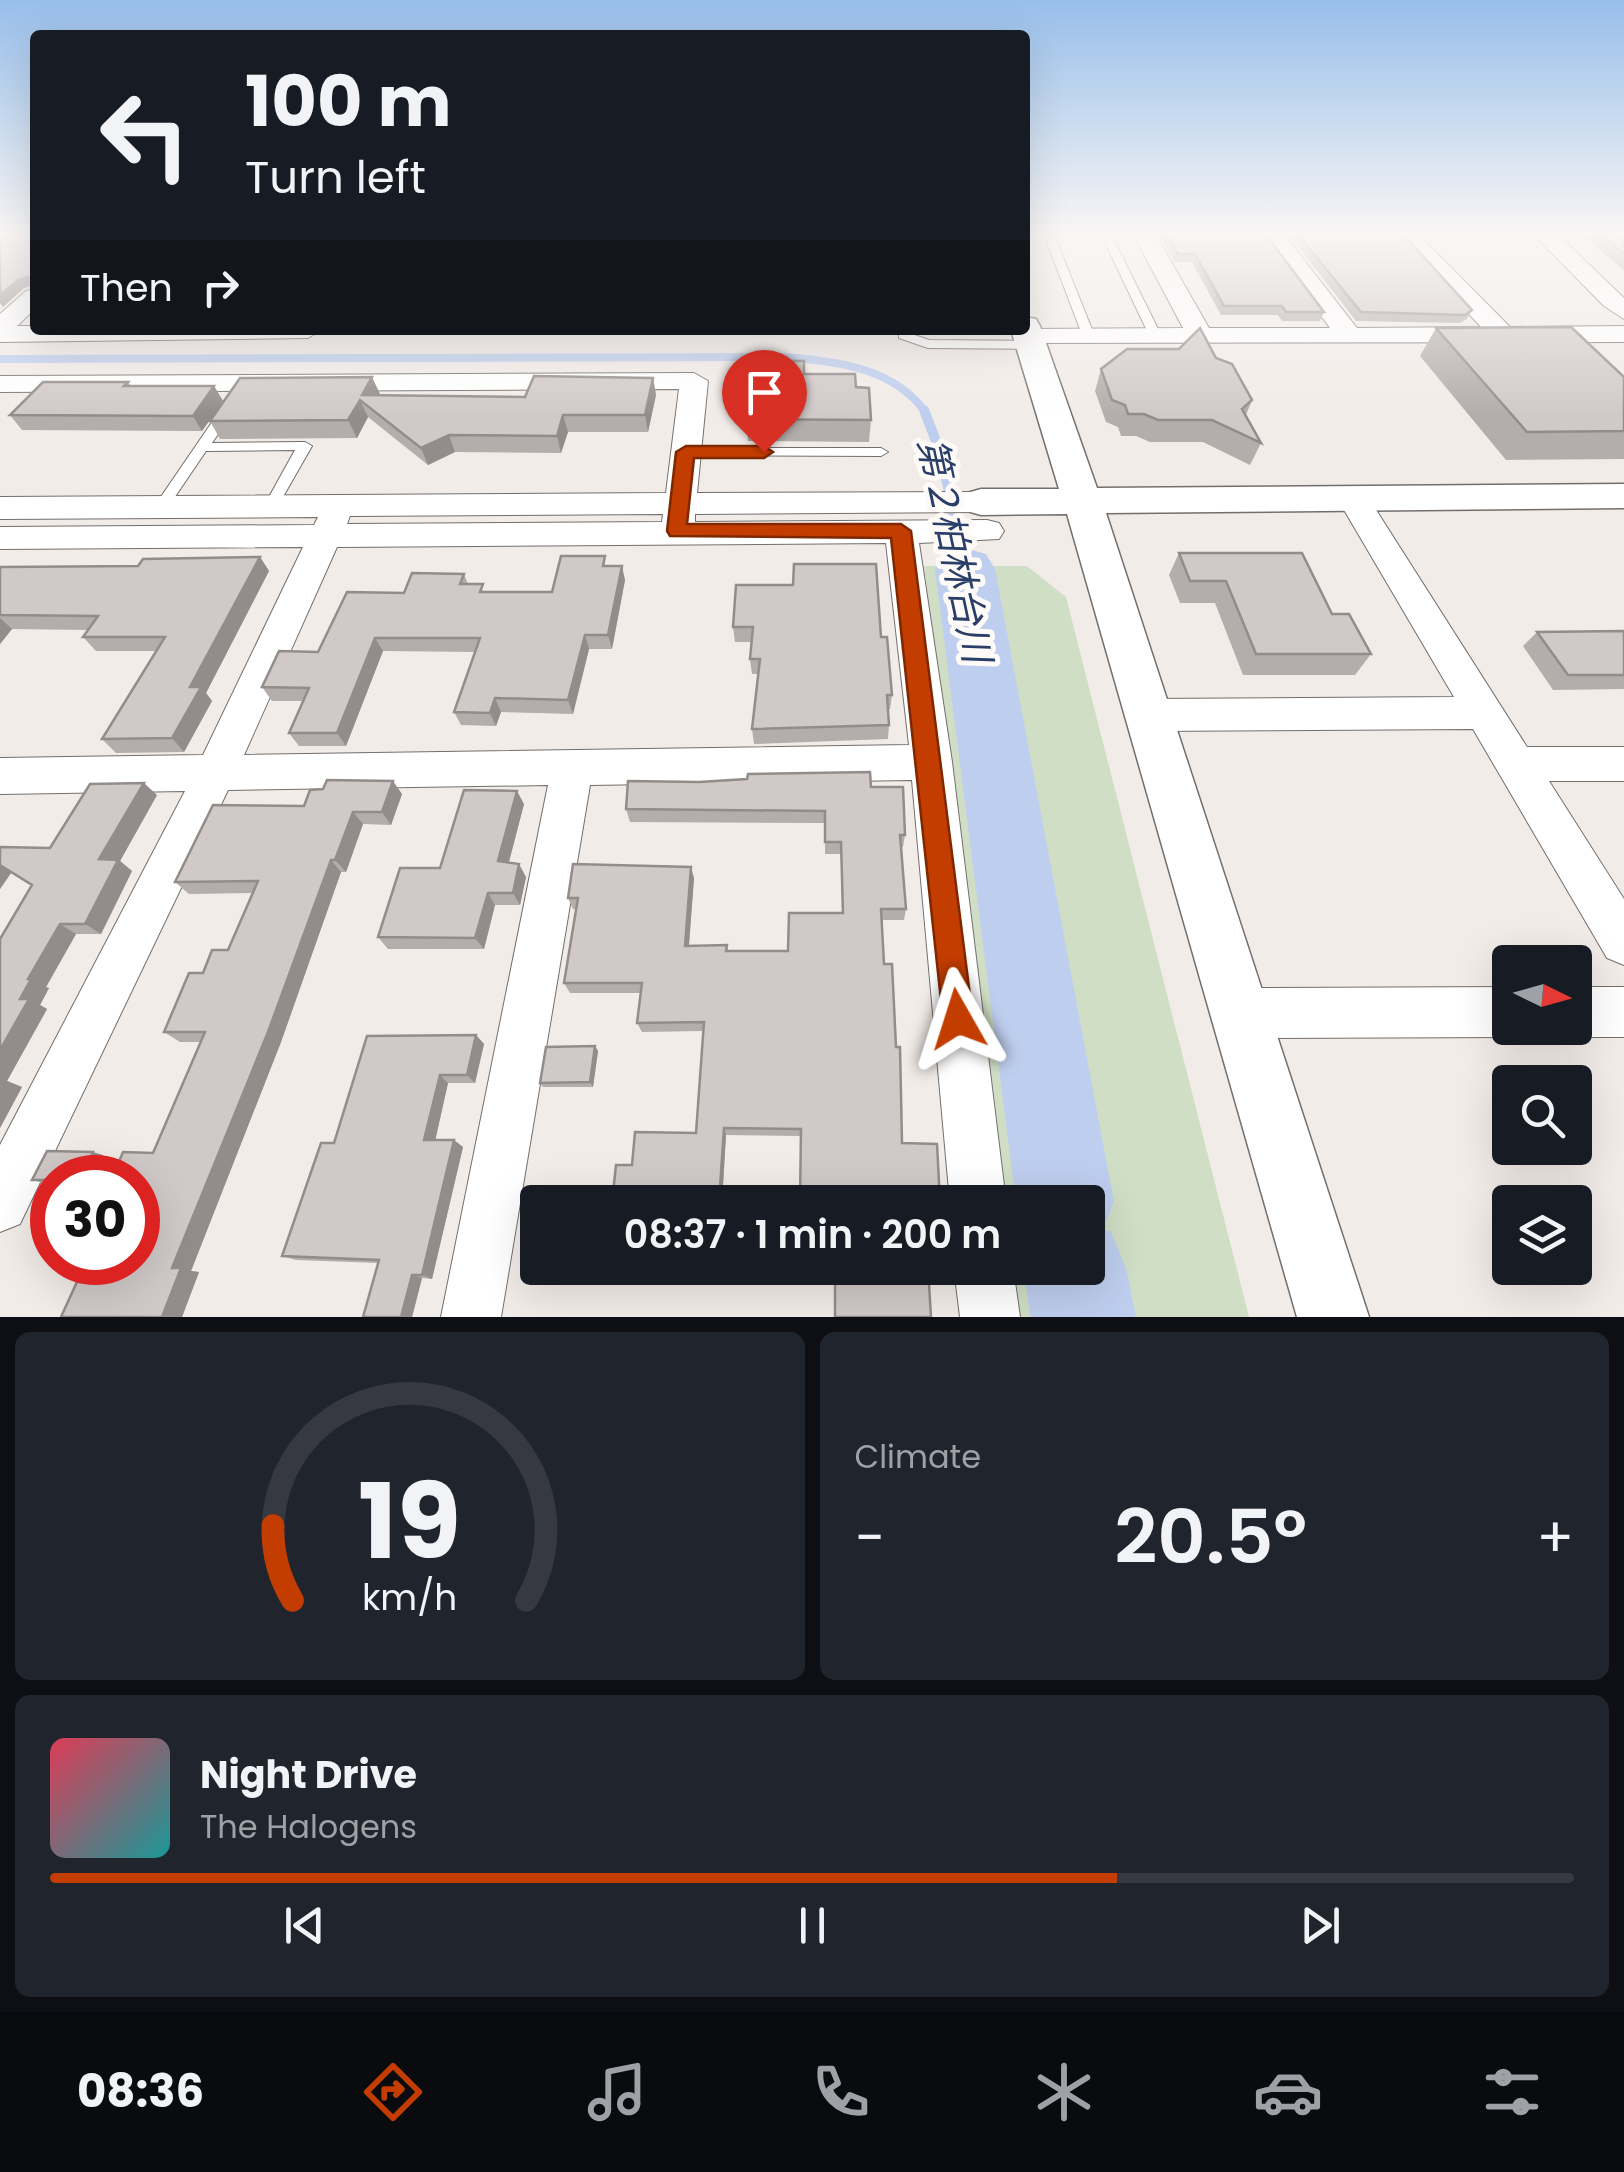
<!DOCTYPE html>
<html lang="en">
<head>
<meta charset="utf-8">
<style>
  :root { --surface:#171b24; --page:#20242c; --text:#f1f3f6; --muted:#9ea1a6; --line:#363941; --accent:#c43d00 }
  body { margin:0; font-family:Poppins,"Noto Sans JP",sans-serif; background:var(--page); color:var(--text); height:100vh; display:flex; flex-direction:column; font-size:38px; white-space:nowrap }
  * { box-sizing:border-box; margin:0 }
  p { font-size:32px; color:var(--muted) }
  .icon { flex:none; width:55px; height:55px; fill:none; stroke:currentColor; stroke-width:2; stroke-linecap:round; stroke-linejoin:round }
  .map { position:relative; height:1317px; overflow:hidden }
  .panel { display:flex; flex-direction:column; gap:15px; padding:15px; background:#0d0f14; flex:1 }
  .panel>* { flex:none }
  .banner { position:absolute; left:30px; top:30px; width:1000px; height:305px; border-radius:10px; box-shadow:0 10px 40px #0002; background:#171b24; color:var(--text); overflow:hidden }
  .needle { width:65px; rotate:95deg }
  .buttons { position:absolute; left:1492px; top:945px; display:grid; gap:20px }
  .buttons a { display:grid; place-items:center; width:100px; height:100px; border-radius:10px; background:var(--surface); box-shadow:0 10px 40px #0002; font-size:50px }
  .speed { position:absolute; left:30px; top:1155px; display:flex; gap:20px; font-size:50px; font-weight:700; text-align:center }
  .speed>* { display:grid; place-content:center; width:130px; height:130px; border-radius:50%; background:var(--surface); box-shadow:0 10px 40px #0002; line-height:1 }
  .speed .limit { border:15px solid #d22; background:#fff; color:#111 }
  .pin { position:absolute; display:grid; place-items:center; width:85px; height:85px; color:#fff; margin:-102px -42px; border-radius:50% 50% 50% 0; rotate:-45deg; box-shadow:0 0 10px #0007 }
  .pin .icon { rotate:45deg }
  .me { position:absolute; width:110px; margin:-55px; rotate:354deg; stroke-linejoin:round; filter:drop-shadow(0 0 8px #0008) }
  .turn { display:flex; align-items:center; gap:35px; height:210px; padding:0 50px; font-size:45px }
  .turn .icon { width:130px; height:130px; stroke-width:2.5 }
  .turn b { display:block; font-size:70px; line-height:85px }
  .then { display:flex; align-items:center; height:95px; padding:0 50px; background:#0003; gap:20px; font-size:38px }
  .big { font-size:75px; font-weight:600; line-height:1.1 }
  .panel .tile { flex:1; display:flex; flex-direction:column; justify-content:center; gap:15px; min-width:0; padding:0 35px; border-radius:15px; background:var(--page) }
  .panel .dial { align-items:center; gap:0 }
  .dial svg { height:260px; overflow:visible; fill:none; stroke:var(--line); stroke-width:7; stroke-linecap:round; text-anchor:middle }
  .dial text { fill:var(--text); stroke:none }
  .song { display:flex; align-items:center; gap:30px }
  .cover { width:120px; height:120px; border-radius:15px; background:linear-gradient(135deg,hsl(350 70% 55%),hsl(180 70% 35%)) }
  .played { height:10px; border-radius:5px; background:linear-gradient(90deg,var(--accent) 70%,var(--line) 70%) }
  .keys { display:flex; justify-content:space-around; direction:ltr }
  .heat { display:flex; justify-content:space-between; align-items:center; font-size:55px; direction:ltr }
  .panel .tiles { flex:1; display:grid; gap:15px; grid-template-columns:1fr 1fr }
  .tile:last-child { grid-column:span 2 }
  .trip { position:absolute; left:520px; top:1185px; width:585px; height:100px; border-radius:10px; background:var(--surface); box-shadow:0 10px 40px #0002; font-weight:600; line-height:100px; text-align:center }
  .tabs { display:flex; height:160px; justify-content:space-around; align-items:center; background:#090b0e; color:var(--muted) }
  .tabs .icon { width:70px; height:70px }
  .tabs .on { color:var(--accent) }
  .tabs b { font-size:45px; color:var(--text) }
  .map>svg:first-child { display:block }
  .green { fill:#d0dec5 }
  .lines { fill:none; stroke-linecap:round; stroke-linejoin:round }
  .stream-far1 { stroke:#beceee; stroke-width:8 }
  .stream { stroke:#beceee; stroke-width:10 }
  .river { fill:#beceee; fill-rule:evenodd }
  .service-casing { stroke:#746f6c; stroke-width:2 }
  .minor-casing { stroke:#746f6c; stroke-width:2 }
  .tertiary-casing { stroke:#746f6c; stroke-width:3 }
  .service { fill:#fff; fill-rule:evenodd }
  .minor { fill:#fff; fill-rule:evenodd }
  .tertiary { fill:#fff; fill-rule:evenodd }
  .wall { fill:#b3adab }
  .shaded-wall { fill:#928d8b }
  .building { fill:#d0c9c7; stroke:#928d8b; stroke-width:2.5 }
  .route { fill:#c43d00; stroke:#7f2800; stroke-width:2.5 }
  .labels { text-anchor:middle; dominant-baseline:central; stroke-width:10; stroke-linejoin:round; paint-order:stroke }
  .water-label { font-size:38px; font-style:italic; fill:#293e68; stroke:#fefaf7 }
</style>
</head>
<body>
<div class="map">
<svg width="1624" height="1317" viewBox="0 0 1624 1317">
  <rect width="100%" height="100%" fill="#f2ece8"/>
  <path class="green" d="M 924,566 L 1027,566 L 1066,597 L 1249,1317 L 1012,1317 L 1006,1268 L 1088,1268 L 1088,1202 L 999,1202 Z"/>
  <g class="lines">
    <path class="stream-far1" d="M 0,359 L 784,357 C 835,361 894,367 926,413"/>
    <path class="stream" d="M 924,410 L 941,454 L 965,569"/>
    <path class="river" d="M 965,548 L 986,554 L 995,569 L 1114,1202 L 1103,1229 L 1111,1232 L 1126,1268 L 1136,1317 L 1030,1317 L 1024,1268 L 1088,1268 L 1088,1202 L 1016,1202 L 935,569 L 944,554 Z"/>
    <g class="service-casing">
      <path id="service" d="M 1043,232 L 1053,232 L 1095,337 L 1093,340 L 1083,337 Z
        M 1100,232 L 1110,232 L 1162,337 L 1160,340 L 1150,337 Z
        M 903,331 L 929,340 L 1031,341 L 1037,345 L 1031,349 L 928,348 L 899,338 L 899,332 Z
        M 226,408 L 233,412 L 212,443 L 305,442 L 312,446 L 276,509 L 266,509 L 264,506 L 295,450 L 206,451 L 166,510 L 156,510 L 153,507 L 156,504 L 221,409 Z
        M 685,448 L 881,448 L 888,452 L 881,456 L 680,455 L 680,449 Z"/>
    </g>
    <g class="minor-casing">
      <path id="minor" d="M 1132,232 L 1154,232 L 1209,328 L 1330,328 L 1260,232 L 1282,232 L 1357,328 L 1481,327 L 1393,232 L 1416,232 L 1510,327 L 1624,326 L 1624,342 L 1019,343 L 1015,337 L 1028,329 L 1183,328 Z
        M 1531,232 L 1555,232 L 1624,298 L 1624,319 L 1604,306 Z
        M 35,289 L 35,309 L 17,326 L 35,326 L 35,330 L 321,330 L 308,338 L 0,342 L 0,314 L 26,291 Z
        M 694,373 L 708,381 L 697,493 L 981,492 L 992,495 L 997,502 L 992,509 L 981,512 L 695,514 L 695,522 L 987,520 L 999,523 L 1004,531 L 999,539 L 919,543 L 952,762 L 1006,1202 L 950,1202 L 912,780 L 590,785 L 501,1317 L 441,1317 L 548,785 L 228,790 L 20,1224 L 0,1232 L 0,1145 L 185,791 L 0,794 L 0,758 L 203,755 L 303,547 L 0,549 L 0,527 L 314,525 L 318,517 L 0,519 L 0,497 L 666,493 L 679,389 L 0,392 L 0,376 ZM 663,514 L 662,522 L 347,524 L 350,516 ZM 886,543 L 909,745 L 244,755 L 337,547 Z
        M 1353,488 L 1364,491 L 1527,747 L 1624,747 L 1624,781 L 1549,781 L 1624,899 L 1624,965 L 1607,958 L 1473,729 L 1149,731 L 1135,726 L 1129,715 L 1135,704 L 1149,699 L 1454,697 L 1337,498 L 1342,491 Z
        M 1510,987 L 1510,1028 L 1529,1028 L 1510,1037 L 1242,1038 L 1224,1031 L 1217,1013 L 1224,995 L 1242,988 Z
        M 1575,987 L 1624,987 L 1624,1037 L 1575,1037 L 1557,1030 L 1575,1028 Z
        M 954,1268 L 1013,1268 L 1020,1317 L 960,1317 Z"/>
    </g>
    <g class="tertiary-casing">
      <path id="tertiary" d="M 1025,317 L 1036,319 L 1040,326 L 1097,488 L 1624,484 L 1624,508 L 1106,513 L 1369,1317 L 1297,1317 L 1067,514 L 981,515 L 967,511 L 962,502 L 967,493 L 981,489 L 1059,489 L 1011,330 L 1025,330 Z"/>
    </g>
    <use href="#service" class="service"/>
    <use href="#minor" class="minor"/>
    <use href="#tertiary" class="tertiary"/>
  </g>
  <path class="wall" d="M 1157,232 L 1264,232 L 1324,312 L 1320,321 L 1282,321 L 1278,315 L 1221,315 L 1192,262 L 1175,262 Z
    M 1287,232 L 1401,232 L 1472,310 L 1467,319 L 1460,323 L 1356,321 Z
    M 1586,232 L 1624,232 L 1624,270 L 1583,236 Z
    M 1436,328 L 1624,377 L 1624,459 L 1506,460 L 1420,356 Z
    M 1216,358 L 1252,400 L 1246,415 L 1261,443 L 1250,465 L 1203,442 L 1150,442 L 1136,436 L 1121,436 L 1118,427 L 1106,422 L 1095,391 L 1101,369 Z
    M 804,374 L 856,387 L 871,420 L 869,442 L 748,441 L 746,419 Z
    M 653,378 L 656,395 L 648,432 L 568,432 L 561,453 L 455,452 L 428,465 L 368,417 L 357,438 L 220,439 L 210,421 L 380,394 L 379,396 L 525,397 Z
    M 128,382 L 131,386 L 214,386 L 223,401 L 202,431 L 22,430 L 10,415 Z
    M 1179,553 L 1371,654 L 1355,675 L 1243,675 L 1215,603 L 1180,603 L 1169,575 Z
    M 260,557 L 269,571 L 206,693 L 212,701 L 184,752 L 116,753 L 102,739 L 156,651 L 96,651 L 83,637 L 88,630 L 12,629 L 0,644 L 0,567 L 138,566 Z
    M 608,566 L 625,580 L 612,649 L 589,649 L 573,714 L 501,712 L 496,726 L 461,725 L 454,712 L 475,652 L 383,651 L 346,746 L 299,746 L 289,733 L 303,701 L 272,701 L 262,687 L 318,652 L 404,593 L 464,574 L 468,584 L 486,592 L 552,592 Z
    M 736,585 L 881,637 L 892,695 L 890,709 L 888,709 L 889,725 L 888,739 L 754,744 L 752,729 L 758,674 L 752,674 L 750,659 L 752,642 L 735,642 L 733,627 Z
    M 1624,631 L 1624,689 L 1553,690 L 1523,646 L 1537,632 Z
    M 871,787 L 905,835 L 903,847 L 901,847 L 906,909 L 904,920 L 881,920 L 801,1136 L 726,1135 L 722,1202 L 612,1202 L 632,1165 L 696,1133 L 703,1031 L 642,1032 L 637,1023 L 641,993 L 570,993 L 564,983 L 576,909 L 573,909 L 568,898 L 694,878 L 689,946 L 727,945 L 728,951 L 788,951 L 842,913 L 841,854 L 825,854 L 825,823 L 630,822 L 626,809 Z
    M 402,794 L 391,825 L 363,824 L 346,872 L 341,872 L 281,1042 L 191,1271 L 199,1272 L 182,1317 L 61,1317 L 153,1153 L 201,1042 L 180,1042 L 164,1032 L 203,973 L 228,950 L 253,893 L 189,894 L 175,882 L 304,806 Z
    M 157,795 L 120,861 L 132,871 L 101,934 L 76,934 L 46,987 L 49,988 L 40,1005 L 47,1009 L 7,1081 L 22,1087 L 0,1128 L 32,886 L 11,873 L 0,889 L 0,847 L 50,848 Z
    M 524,804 L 509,862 L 526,877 L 520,905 L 495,905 L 484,949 L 388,949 L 378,937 L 440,868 Z
    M 476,1035 L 484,1044 L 475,1083 L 448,1083 L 435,1140 L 463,1147 L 432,1279 L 422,1278 L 412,1317 L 378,1263 L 296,1260 L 282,1256 L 334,1143 Z
    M 595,1046 L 598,1051 L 593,1087 L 543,1087 L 540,1083 Z
    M 103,1155 L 93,1178 L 52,1178 L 52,1183 L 44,1183 L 32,1180 Z"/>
  <path class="shaded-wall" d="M 28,277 L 34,285 L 24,288 L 3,307 L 0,303 L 0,295 L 18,280 Z
    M 372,377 L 380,394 L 372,409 L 362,395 Z
    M 653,378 L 656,395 L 648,432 L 645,415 Z
    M 214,386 L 223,401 L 202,431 L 193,416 Z
    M 360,400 L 368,417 L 357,438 L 348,420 Z
    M 563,415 L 568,432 L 561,453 L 557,436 Z
    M 449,435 L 455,452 L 428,465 L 421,448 Z
    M 260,557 L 269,571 L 206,693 L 212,701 L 184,752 L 172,738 L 190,687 Z
    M 622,566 L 625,580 L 612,649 L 608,635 Z
    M 0,618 L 12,629 L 0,644 Z
    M 585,635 L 589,649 L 573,714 L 568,700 Z
    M 375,638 L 383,651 L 346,746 L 337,733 Z
    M 495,698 L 501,712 L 496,726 L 490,713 Z
    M 393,781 L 402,794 L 391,825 L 382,812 Z
    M 144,783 L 157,795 L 120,861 L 132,871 L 101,934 L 85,924 L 99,859 Z
    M 517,791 L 524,804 L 506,873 L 498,861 Z
    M 353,812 L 363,824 L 346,872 L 335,860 Z
    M 331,860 L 341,872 L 281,1042 L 191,1271 L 199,1272 L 182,1317 L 162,1317 L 172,1268 Z
    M 519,864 L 526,877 L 520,905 L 513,893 Z
    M 0,865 L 11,873 L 0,889 Z
    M 691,867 L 694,878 L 688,956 L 685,946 Z
    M 488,893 L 495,905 L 484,949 L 475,938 Z
    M 60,924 L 76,934 L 46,987 L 49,988 L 40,1005 L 47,1009 L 7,1081 L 22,1087 L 0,1128 L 0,1050 L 28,979 Z
    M 476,1035 L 484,1044 L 475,1083 L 467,1075 Z
    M 595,1046 L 598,1051 L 593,1087 L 590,1082 Z
    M 440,1075 L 448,1083 L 434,1146 L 424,1140 Z
    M 724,1128 L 726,1135 L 722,1202 L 719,1202 Z
    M 454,1140 L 463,1147 L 432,1279 L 422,1275 Z
    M 93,1152 L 103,1155 L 93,1178 L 81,1178 Z
    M 412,1275 L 422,1278 L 412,1317 L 401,1317 Z"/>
  <path class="building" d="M 0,232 L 35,232 L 35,298 L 33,298 L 33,281 L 28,277 L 18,280 L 0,295 Z
    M 1165,232 L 1264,232 L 1324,312 L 1286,312 L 1282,306 L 1224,306 L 1195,254 L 1178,254 Z
    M 1296,232 L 1401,232 L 1472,310 L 1465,315 L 1361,312 Z
    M 1596,232 L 1624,232 L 1624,254 Z
    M 1571,327 L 1624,377 L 1624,431 L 1527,432 L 1436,328 Z
    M 1200,328 L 1216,358 L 1232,364 L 1252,400 L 1242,409 L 1261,443 L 1212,420 L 1158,420 L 1144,414 L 1128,414 L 1125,405 L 1112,400 L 1101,369 L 1127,349 L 1179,349 Z
    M 752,360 L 804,361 L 804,374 L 855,374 L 856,387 L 869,388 L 871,420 L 746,419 Z
    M 534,376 L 653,378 L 645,415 L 563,415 L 557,436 L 449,435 L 421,448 L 360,400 L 348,420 L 210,421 L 240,378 L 372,377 L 362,395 L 525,397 Z
    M 43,382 L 128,382 L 124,386 L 214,386 L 193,416 L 10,415 Z
    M 1179,553 L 1302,553 L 1332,614 L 1349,614 L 1371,654 L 1256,654 L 1226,581 L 1190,581 Z
    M 561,556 L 605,556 L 603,566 L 622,566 L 608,635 L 585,635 L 568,700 L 495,698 L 490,713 L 454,712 L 480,638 L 375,638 L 337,733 L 289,733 L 309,688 L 262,687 L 279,651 L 318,652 L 347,592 L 404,593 L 412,573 L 464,574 L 460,584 L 483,584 L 480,592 L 552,592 Z
    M 260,557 L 190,687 L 201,687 L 172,738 L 102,739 L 165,637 L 83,637 L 98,616 L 0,615 L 0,567 L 138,566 L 143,559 Z
    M 794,564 L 876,564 L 881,637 L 887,637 L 892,695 L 887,695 L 889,725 L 752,729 L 760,659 L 750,659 L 753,627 L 733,627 L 736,585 L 793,585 Z
    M 1624,631 L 1624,675 L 1568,675 L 1537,632 Z
    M 870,772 L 871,787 L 903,787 L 905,835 L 900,835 L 906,909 L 881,909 L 884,964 L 892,964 L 896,1047 L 900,1047 L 902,1143 L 937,1144 L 940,1202 L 800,1202 L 801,1129 L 724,1128 L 719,1202 L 612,1202 L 616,1165 L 632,1165 L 635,1132 L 696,1133 L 704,1022 L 637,1023 L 642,983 L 564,983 L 578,898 L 568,898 L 573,864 L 691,867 L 685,946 L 727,945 L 726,951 L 788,951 L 789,913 L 843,913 L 841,842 L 825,842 L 825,811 L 626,809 L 628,781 L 699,782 L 747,779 L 748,774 Z
    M 327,780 L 393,781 L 382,812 L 353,812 L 335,860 L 331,860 L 268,1032 L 172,1268 L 181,1268 L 162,1317 L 61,1317 L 86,1262 L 138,1262 L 138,1178 L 112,1178 L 123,1152 L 153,1153 L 205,1032 L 164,1032 L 189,973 L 203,973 L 212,950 L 228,950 L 258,881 L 175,882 L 213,805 L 304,806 L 310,790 L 323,789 Z
    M 144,783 L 99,859 L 118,860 L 85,924 L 60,924 L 28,979 L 31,979 L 20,999 L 29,999 L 0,1050 L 0,939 L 32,885 L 0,865 L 0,847 L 50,848 L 90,784 Z
    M 464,790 L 517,791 L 498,861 L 519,864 L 513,893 L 488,893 L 475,938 L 378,937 L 400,868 L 440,868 Z
    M 476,1035 L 467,1075 L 440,1075 L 424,1140 L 454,1140 L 422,1275 L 412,1275 L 401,1317 L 363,1317 L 379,1260 L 282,1256 L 321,1143 L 334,1143 L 367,1036 Z
    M 595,1046 L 590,1082 L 540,1083 L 546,1047 Z
    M 47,1151 L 93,1152 L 81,1178 L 52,1178 L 52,1180 L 32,1180 Z
    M 835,1268 L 928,1268 L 931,1317 L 835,1317 Z"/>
  <linearGradient id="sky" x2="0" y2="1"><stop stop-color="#97beea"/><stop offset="0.56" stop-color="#f9f6f5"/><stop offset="1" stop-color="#f9f6f5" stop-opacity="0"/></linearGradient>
  <rect width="1624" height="416" fill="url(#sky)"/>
  <path class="route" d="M 686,446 L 764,446 L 773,452 L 764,458 L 694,458 L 687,524 L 901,524 L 911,531 L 973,1019 L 969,1030 L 958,1034 L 947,1030 L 943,1019 L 891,538 L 670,536 L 667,531 L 676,452 Z"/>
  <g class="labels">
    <g class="water-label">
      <text transform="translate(955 550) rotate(78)">第２柏林台川</text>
    </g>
  </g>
</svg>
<div class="buttons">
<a><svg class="needle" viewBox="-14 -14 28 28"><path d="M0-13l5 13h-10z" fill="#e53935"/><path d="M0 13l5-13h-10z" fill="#9ea1a6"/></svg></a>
<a><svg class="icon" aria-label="search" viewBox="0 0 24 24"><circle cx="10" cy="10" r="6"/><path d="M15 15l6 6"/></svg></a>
<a><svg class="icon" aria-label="layers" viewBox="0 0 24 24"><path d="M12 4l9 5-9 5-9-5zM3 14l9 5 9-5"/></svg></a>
</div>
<div class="speed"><div class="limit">30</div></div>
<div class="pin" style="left:764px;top:452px;background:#d93025"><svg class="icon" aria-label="arrive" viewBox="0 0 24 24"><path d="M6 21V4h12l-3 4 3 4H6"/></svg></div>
<svg class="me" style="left:958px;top:1019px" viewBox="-20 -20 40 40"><path d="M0-17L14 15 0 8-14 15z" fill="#c43d00" stroke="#fff" stroke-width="4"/></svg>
<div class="trip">08:37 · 1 min · 200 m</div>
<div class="banner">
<div class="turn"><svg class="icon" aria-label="left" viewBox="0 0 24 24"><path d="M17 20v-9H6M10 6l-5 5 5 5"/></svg><div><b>100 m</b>Turn left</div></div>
<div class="then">Then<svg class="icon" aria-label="right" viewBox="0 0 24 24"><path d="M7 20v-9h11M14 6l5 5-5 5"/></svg></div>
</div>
</div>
<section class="panel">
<div class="tiles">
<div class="tile dial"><svg viewBox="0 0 100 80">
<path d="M14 69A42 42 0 1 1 86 69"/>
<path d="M14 69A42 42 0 0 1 8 46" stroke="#c43d00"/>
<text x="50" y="56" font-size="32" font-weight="700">19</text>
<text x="50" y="72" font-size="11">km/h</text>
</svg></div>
<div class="tile"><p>Climate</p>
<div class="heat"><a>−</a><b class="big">20.5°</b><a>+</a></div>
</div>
<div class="tile">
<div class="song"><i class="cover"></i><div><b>Night Drive</b><p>The Halogens</p></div></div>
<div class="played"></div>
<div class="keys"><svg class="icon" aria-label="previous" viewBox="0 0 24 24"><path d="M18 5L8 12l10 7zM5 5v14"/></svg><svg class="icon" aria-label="pause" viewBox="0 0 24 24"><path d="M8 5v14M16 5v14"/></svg><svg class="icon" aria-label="next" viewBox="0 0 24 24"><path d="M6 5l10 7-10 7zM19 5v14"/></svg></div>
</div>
</div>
</section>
<nav class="tabs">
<b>08:36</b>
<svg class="icon on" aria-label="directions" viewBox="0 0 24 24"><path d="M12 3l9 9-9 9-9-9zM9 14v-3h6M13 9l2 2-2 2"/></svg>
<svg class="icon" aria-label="music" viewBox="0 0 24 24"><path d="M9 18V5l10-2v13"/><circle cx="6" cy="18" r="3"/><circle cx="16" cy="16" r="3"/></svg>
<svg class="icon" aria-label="phone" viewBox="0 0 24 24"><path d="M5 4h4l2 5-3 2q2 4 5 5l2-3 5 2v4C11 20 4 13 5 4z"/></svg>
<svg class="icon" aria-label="climate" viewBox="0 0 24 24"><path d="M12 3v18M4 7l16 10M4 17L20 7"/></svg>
<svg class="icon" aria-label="car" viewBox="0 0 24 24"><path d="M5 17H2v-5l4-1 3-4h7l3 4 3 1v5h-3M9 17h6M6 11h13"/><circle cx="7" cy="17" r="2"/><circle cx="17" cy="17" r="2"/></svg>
<svg class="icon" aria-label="filters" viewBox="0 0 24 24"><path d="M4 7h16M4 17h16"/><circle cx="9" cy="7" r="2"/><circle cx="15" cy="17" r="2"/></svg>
</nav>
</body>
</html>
